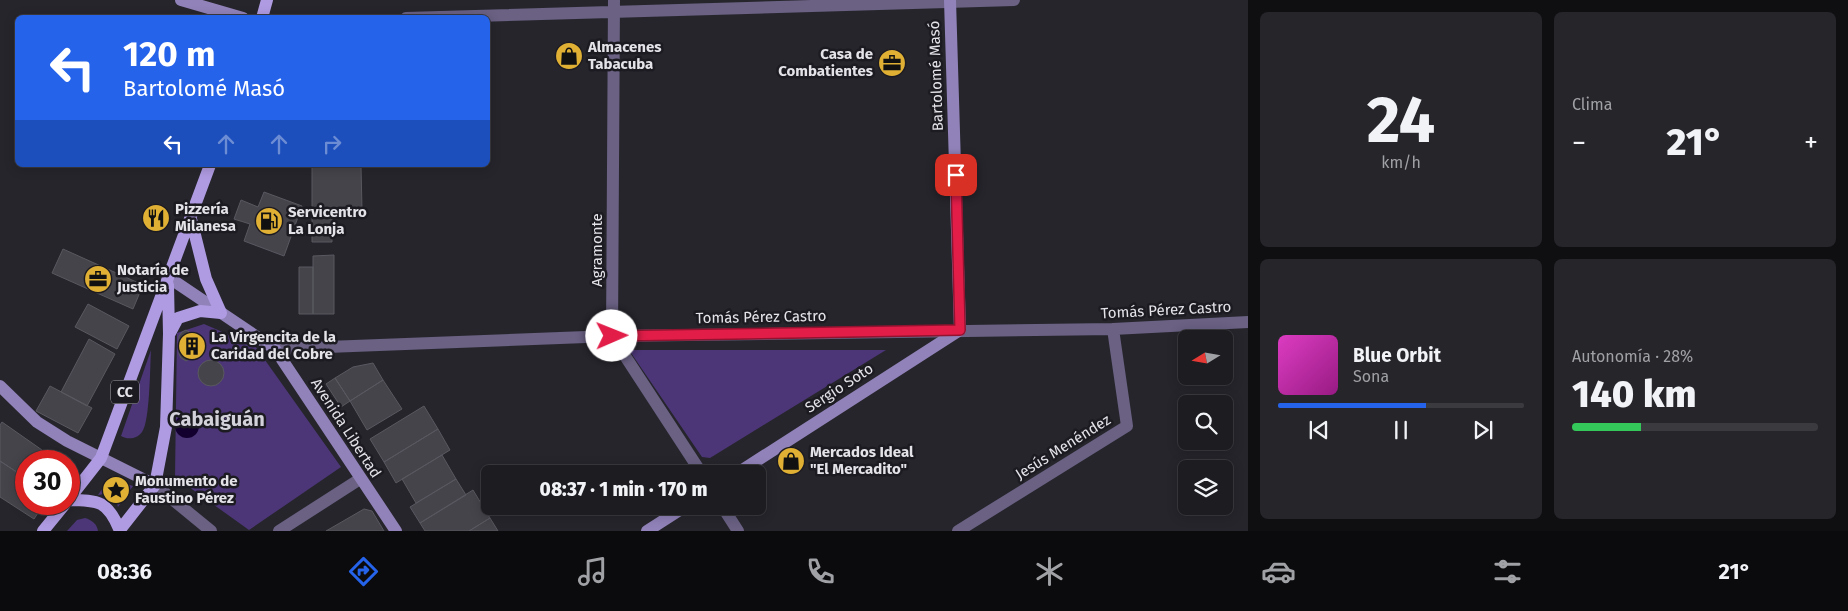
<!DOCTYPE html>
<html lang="es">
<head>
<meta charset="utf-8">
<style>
  :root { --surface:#1c1c21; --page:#25252a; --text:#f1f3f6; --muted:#a0a1a5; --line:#3a3a3f; --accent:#2563eb }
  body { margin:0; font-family:"Fira Sans",sans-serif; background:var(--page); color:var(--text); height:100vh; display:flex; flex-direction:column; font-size:19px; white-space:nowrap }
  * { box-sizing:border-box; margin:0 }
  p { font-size:16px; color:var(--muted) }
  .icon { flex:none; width:28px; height:28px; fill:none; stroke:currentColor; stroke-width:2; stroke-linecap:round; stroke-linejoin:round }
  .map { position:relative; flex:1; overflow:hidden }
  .sheet { display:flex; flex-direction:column; gap:12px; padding:12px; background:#0f0f12; width:600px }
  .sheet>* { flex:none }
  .banner { position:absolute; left:15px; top:15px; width:475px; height:152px; border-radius:8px; box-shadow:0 2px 12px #0003,0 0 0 1px var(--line); background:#2563eb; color:#fff; overflow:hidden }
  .needle { width:32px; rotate:259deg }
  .fabs { position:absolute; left:1178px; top:330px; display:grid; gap:10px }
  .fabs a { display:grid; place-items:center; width:55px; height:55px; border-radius:8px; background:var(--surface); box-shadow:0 2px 12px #0003,0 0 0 1px var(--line); font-size:25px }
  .speed { position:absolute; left:15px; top:450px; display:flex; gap:10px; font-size:25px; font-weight:700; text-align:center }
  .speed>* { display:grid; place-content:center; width:65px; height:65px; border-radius:50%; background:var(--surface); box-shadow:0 2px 12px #0003,0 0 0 1px var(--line); line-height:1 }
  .speed .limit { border:8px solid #d22; background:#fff; color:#111 }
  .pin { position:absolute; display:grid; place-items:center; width:42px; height:42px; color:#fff; margin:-21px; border-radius:10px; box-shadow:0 2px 8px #0006 }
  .me { position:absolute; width:55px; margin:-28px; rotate:89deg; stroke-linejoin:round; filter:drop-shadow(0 0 4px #0008) }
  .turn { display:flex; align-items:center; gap:18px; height:105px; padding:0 25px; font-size:22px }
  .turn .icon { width:65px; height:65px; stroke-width:2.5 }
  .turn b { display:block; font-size:35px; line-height:42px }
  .lanes { display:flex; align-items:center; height:48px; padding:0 25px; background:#0003; justify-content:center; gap:25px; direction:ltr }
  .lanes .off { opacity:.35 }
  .big { font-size:38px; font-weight:800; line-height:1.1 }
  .sheet .tile { flex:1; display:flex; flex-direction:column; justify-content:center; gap:8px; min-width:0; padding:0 18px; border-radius:8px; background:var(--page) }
  .sheet .dial { align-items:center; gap:0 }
  .dial b { font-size:65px; line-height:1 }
  .song { display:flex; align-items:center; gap:15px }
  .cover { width:60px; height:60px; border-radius:8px; background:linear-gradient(135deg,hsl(310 70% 55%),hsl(310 70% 35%)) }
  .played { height:5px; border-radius:2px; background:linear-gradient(90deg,var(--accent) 60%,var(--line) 60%) }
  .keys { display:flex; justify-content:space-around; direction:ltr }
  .heat { display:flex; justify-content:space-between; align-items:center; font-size:28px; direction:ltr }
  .charge { height:8px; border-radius:4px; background:linear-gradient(90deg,#34c759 28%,var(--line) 0) }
  .sheet .tiles { flex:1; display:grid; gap:12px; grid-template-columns:repeat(2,1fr) }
  .trip { position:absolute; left:481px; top:465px; width:285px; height:50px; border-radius:8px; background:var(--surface); box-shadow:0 2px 12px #0003,0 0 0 1px var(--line); font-weight:800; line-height:50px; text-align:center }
  .menu { display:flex; height:80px; justify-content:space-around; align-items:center; background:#0b0b0d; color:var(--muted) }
  .menu .icon { width:35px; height:35px }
  .menu .active { color:var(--accent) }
  .menu b { font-size:22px; color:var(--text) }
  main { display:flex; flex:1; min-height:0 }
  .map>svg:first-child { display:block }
  .green { fill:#4c3677 }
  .water { fill:#13002f }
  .building { fill:#46444b; stroke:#595860 }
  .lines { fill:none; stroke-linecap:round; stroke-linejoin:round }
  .street { stroke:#6a6183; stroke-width:12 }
  .secondary { stroke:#9182b9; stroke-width:12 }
  .primary { stroke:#af9be2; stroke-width:12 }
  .route-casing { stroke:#92132f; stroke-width:12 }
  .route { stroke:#e11d48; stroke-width:9 }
  .labels { text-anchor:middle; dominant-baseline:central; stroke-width:5; stroke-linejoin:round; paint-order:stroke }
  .shield { fill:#1d1b22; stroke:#a8a7ad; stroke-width:1 }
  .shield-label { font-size:14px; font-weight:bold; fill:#e4e3e8 }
  .poi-label { font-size:15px; font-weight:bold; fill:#e4e3e8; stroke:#1d1b22; text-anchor:start }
  .street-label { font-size:15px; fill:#e4e3e8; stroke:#1d1b22 }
  .district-label { font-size:20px; font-weight:bold; fill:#d3d1da; stroke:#1d1b22 }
</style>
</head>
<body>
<main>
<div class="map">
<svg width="1248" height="531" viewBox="0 0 1248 531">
  <rect width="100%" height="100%" fill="#26252c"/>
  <path class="green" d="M 204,324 L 255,346 L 341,467 L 249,530 L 175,477 L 177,333 Z
    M 151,350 C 150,365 150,422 142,432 C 137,439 128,440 121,436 Z
    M 629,350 L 886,350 L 710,458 L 702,457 Z
    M 114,480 L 133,486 L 118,507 C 116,497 109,492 98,495 L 106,483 Z
    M 85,518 C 92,520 97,524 98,531 L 67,531 L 77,520 Z"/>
  <path class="water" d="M175 426a12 12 0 1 1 24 0a12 12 0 1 1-24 0Z"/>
  <path class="building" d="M 312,166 L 361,166 L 362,210 L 332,210 L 332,242 L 312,242 Z
    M 264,192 L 302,206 L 284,256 L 244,241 L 250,224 L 234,219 L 241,200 L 258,207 Z
    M 63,249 L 143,285 L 133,309 L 52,273 Z
    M 334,255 L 334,314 L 313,314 L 313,256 Z
    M 299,267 L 313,267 L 313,314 L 299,314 Z
    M 88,304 L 129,326 L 117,349 L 75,327 Z
    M 186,330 L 204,341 L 205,345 L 203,351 L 186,361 L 181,358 L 179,354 L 179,336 L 182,332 Z
    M 89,339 L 115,354 L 87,406 L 61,392 Z
    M198 373a13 13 0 1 1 26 0a13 13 0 1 1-26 0Z
    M 373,363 L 383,380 L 350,401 L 335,378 L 353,367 Z
    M 335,378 L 350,401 L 341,407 L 326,384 Z
    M 383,380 L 402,409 L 367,430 L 350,401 Z
    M 50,386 L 92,408 L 78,433 L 36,411 Z
    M 424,406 L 438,429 L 384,462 L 370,439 Z
    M 2,422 L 42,450 L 34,461 L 26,461 L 26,473 L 24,477 L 0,461 L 0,425 Z
    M 438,429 L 450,450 L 396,483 L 384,462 Z
    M 442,455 L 456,479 L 416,503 L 402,479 Z
    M 0,461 L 26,478 L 26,504 L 44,504 L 34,519 L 0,497 Z
    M 456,479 L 466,495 L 420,523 L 410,507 Z
    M 473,490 L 490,518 L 469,531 L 425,531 L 420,523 Z
    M 364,509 L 372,511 L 384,531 L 326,531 Z
    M 490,518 L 498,531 L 469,531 Z"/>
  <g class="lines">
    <path class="street" d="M 614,0 L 612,336 L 702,474
      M 406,18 L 1014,0
      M 275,349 L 612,336 L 1113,329 L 1248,322
      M 155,485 L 211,531
      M 722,506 L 738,531
      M 279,531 L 360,479
      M 958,531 L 1127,426 L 1113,329"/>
    <path class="secondary" d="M 181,0 L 243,18
      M 168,277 L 275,349 L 396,531
      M 0,386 L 37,422 L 67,441 L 155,485
      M 736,474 L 960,330 L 950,0
      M 647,531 L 686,506"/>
    <path class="primary" d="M 262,18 L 267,0
      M 170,333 L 178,318 L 200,311 L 221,313 L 206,279 L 191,219
      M 69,499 L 101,458 L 210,165
      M 69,500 C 99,500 108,501 120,531
      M 43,531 L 65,504
      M 119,531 L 155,485 L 166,427 L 169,334 L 168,285"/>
  </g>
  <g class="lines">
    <g class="route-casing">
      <path id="route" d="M 612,336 L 960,330 L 956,175"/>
    </g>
    <use href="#route" class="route"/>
  </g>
  <defs>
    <g id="shop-disc" transform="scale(1.4375)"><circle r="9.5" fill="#dfb034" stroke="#1d1b22"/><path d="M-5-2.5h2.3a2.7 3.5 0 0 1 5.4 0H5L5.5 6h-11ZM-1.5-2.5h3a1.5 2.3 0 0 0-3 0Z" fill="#111"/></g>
    <g id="office-disc" transform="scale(1.4375)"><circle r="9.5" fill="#dfb034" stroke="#1d1b22"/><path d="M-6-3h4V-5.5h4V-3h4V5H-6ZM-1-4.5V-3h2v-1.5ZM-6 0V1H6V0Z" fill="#111"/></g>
    <g id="restaurant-disc" transform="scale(1.4375)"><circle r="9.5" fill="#dfb034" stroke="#1d1b22"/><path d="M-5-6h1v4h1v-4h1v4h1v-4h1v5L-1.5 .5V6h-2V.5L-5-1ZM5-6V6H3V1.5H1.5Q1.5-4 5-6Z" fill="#111"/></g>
    <g id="fuel-disc" transform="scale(1.4375)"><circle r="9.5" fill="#dfb034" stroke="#1d1b22"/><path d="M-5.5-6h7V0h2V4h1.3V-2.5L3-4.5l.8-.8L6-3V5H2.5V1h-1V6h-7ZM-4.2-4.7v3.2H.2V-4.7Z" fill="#111"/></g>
    <g id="building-disc" transform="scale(1.4375)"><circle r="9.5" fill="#dfb034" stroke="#1d1b22"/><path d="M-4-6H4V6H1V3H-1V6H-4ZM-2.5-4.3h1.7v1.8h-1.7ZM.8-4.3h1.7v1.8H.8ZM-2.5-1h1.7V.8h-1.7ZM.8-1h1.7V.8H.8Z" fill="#111"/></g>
    <g id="sight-disc" transform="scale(1.4375)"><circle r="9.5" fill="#dfb034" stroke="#1d1b22"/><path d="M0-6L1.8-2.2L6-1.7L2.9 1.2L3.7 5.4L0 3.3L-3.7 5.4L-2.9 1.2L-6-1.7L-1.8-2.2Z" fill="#111"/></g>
  </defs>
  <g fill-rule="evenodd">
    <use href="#shop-disc" x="569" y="56"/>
    <use href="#office-disc" x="892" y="63"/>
    <use href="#restaurant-disc" x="156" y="218"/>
    <use href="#fuel-disc" x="269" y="221"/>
    <use href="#office-disc" x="98" y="279"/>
    <use href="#building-disc" x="192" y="346"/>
    <use href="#shop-disc" x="791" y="461"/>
    <use href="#sight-disc" x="116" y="490"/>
  </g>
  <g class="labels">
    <rect class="shield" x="111" y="380.5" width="28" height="23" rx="4"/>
    <g class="shield-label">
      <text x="125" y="392">CC</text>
    </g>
    <g class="poi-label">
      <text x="588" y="47">Almacenes<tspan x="588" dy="17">Tabacuba</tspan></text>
      <text x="873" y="54" text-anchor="end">Casa de<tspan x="873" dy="17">Combatientes</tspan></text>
      <text x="175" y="209">Pizzería<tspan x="175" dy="17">Milanesa</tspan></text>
      <text x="288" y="212">Servicentro<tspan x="288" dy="17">La Lonja</tspan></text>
      <text x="117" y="270">Notaría de<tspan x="117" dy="17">Justicia</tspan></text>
      <text x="211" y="337">La Virgencita de la<tspan x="211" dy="17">Caridad del Cobre</tspan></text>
      <text x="810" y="452">Mercados Ideal<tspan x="810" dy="17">"El Mercadito"</tspan></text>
      <text x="135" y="481">Monumento de<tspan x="135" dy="17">Faustino Pérez</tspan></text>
    </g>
    <g class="street-label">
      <text transform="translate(936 76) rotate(-92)">Bartolomé Masó</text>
      <text transform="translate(597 250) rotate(-90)">Agramonte</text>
      <text transform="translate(1166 310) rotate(-3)">Tomás Pérez Castro</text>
      <text transform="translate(761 317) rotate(-1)">Tomás Pérez Castro</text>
      <text transform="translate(839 388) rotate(-33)">Sergio Soto</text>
      <text transform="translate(346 428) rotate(57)">Avenida Libertad</text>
      <text transform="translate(1063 447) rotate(-32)">Jesús Menéndez</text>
    </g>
    <g class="district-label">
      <text x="217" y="419">Cabaiguán</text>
    </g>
  </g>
</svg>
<div class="fabs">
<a><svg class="needle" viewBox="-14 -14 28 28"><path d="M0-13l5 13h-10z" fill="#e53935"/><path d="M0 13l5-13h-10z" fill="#a0a1a5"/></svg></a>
<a><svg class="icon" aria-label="search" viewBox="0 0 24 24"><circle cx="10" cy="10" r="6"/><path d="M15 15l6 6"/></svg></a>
<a><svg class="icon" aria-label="layers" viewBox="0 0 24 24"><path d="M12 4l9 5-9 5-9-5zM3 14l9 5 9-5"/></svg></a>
</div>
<div class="speed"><div class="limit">30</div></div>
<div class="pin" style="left:956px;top:175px;background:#d93025"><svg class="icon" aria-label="arrive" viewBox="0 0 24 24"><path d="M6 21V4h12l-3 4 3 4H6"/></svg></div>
<svg class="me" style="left:612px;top:336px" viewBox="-20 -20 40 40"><circle r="19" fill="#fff"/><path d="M0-13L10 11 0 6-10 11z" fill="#e11d48"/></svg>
<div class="trip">08:37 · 1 min · 170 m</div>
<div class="banner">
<div class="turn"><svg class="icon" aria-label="left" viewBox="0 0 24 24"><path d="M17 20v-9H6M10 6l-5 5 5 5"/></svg><div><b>120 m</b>Bartolomé Masó</div></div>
<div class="lanes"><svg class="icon" aria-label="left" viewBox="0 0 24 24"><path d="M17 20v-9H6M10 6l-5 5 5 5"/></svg><svg class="icon off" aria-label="ahead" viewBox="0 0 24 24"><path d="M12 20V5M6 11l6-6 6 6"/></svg><svg class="icon off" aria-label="ahead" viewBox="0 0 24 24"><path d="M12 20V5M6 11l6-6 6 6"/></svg><svg class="icon off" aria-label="right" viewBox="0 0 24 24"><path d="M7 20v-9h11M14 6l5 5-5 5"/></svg></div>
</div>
</div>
<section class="sheet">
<div class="tiles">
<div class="tile dial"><b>24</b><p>km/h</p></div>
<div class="tile"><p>Clima</p>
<div class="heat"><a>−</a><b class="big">21°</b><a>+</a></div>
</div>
<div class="tile">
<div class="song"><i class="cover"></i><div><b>Blue Orbit</b><p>Sona</p></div></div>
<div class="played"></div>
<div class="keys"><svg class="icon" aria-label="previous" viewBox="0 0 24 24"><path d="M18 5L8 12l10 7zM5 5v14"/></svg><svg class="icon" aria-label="pause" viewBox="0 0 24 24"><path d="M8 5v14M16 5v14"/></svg><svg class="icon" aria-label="next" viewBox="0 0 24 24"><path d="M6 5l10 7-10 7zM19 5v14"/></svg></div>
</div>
<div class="tile"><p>Autonomía · 28%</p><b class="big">140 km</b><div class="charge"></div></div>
</div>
</section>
</main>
<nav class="menu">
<b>08:36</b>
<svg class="icon active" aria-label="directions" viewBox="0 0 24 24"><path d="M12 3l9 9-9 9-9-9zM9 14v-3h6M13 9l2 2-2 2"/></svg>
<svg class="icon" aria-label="music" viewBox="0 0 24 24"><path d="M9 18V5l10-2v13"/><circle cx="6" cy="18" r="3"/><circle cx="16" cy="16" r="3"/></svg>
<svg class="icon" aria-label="phone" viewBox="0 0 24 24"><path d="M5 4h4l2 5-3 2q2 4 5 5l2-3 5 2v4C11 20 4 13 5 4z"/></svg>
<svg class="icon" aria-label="climate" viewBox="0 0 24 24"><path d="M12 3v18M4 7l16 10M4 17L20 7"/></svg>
<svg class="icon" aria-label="car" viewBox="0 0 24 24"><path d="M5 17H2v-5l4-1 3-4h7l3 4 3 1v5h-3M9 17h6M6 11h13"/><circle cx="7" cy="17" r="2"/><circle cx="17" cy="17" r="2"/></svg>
<svg class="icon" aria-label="filters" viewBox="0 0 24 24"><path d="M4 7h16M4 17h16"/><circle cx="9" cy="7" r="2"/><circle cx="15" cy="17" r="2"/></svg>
<b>21°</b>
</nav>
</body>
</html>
